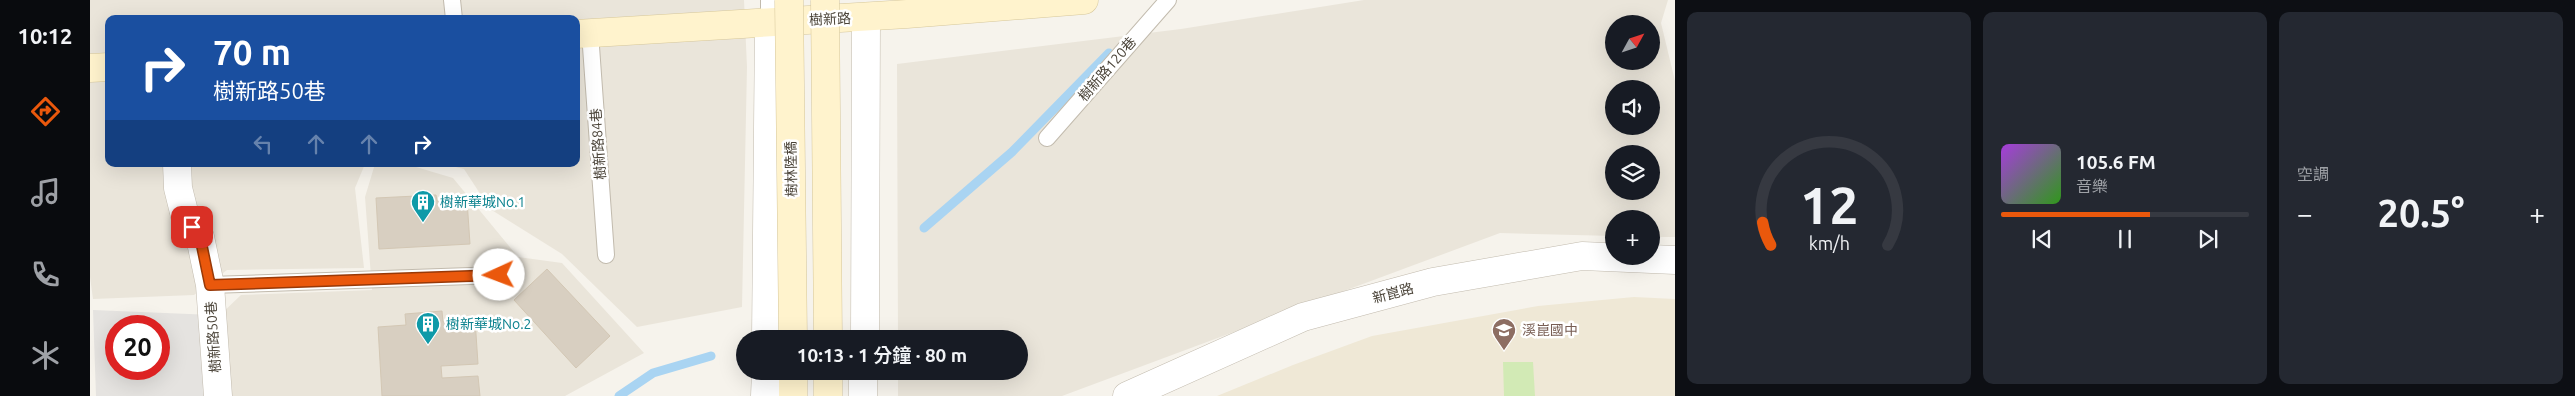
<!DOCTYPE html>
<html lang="zh-TW">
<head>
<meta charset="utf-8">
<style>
  :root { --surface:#171b24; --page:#242831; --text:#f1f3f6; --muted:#9ea1a6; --line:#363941; --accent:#ea580c }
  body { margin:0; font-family:Ubuntu,"Noto Sans TC",sans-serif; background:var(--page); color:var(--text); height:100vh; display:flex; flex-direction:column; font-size:19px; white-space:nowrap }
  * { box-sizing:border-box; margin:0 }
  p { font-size:16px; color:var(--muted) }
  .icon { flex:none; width:28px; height:28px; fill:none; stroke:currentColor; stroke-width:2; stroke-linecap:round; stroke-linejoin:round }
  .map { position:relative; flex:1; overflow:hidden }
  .sheet { display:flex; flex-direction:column; gap:12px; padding:12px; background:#0d0f14; width:900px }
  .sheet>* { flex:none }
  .hud { position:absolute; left:15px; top:15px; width:475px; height:152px; border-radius:10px; box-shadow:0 5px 20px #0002; background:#1a4fa0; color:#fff; overflow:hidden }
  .needle { width:32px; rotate:50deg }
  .tools { position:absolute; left:1515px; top:15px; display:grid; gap:10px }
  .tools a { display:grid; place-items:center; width:55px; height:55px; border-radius:50%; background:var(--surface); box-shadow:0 5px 20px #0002; font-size:25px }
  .speed { position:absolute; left:15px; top:315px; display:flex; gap:10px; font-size:25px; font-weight:700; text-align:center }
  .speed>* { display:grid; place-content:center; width:65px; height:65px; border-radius:50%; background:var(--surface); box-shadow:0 5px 20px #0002; line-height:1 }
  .speed .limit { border:8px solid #d22; background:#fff; color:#111 }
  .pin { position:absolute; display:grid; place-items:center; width:42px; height:42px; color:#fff; margin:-21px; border-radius:10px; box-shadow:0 2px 8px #0006 }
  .me { position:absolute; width:55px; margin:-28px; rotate:268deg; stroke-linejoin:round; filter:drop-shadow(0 0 4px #0008) }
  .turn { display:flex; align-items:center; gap:18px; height:105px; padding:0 25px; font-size:22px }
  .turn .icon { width:65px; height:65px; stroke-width:2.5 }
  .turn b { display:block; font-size:35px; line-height:42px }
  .lanes { display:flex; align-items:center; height:48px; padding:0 25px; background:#0003; justify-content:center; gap:25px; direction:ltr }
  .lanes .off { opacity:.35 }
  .big { font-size:38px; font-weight:600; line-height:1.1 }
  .sheet .tile { flex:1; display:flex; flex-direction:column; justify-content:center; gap:8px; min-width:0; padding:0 18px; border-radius:10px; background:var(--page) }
  .sheet .dial { align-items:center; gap:0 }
  .dial svg { height:130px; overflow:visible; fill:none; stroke:var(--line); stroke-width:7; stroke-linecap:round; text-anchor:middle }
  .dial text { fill:var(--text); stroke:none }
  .song { display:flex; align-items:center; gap:15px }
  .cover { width:60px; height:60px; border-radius:8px; background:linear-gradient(135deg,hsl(280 70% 55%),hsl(110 70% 35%)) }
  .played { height:5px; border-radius:2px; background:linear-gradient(90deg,var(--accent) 60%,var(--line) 60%) }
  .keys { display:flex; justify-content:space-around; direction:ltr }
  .heat { display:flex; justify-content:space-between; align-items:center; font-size:28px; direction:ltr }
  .sheet .tiles { flex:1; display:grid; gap:12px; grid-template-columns:repeat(3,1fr) }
  .trip { position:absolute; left:646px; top:330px; width:292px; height:50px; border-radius:25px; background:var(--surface); box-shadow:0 5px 20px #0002; font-weight:600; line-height:50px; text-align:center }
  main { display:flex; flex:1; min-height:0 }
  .tabs { display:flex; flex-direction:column; width:90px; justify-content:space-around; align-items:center; background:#090b0e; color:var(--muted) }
  .tabs .icon { width:35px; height:35px }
  .tabs .on { color:var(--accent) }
  .tabs b { font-size:22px; color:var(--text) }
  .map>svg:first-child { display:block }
  .residential { fill:#eae5da; fill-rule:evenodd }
  .education { fill:#efe8d6 }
  .pitch { fill:#d2eab5 }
  .parking { fill:#e5e3e0; fill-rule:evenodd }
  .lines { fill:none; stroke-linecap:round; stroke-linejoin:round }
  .stream { stroke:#a9d4f2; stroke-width:9 }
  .building { fill:#d8cfc1; stroke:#d3c7b4 }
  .service-casing { stroke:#c2bbae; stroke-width:18 }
  .minor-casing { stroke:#c2bbae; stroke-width:29 }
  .tertiary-casing { stroke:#c2bbae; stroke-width:29 }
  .secondary-casing { stroke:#d6c79b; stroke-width:29 }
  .service { stroke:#fff; stroke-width:16 }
  .minor { stroke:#fff; stroke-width:28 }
  .tertiary { stroke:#fff; stroke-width:28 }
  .secondary { stroke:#fff3cd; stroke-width:28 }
  .secondary-bridge-casing { stroke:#d6c79b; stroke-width:29; stroke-linecap:butt }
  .secondary-bridge { stroke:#fff3cd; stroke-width:28 }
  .route-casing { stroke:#983908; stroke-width:12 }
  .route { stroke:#ea580c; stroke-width:9 }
  .labels { text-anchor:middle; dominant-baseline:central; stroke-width:5; stroke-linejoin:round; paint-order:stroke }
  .street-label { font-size:14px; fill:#4b4439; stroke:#fff }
  .culture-label { font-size:14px; fill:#0d838f; stroke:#fff; text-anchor:start }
  .education-label { font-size:14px; fill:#785e54; stroke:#fff; text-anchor:start }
</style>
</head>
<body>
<main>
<nav class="tabs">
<b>10:12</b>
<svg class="icon on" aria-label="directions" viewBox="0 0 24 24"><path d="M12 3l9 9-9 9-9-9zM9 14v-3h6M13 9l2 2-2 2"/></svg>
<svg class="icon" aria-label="music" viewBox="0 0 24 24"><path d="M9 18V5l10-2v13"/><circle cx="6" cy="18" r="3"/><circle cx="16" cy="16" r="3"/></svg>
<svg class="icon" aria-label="phone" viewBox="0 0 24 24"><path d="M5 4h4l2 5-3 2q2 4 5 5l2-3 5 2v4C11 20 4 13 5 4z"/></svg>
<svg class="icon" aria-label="climate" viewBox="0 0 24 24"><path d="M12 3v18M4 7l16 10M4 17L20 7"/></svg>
</nav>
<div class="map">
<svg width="1585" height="396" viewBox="0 0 1585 396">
  <rect width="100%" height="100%" fill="#f6f3ec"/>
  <path class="residential" d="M 0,0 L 654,0 L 657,67 L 652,307 L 547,327 L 472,254 L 400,209 L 374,169 L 353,164 L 486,164 L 486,19 L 19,19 L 19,164 L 275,164 L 265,188 L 274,268 L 137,270 L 104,295 L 3,299 L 0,277 Z
    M 1274,0 L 1578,0 L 1571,23 L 1585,81 L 1585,237 L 1561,237 L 1561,219 L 1524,219 L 1524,236 L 1410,233 L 972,396 L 808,396 L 808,371 L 930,371 L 930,339 L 808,339 L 807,64 L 1091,29 ZM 1524,24 L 1561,24 L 1561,61 L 1524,61 ZM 1524,89 L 1561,89 L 1561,126 L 1524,126 ZM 1524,154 L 1561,154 L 1561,191 L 1524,191 Z
    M 285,164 L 316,164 L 363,178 L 428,257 L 472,263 L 554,353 L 475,396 L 139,396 L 130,315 L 151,295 L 282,290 L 275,197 Z"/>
  <path class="education" d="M 1544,297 L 1585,299 L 1585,396 L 1127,396 L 1203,365 L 1282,336 L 1448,306 Z"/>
  <path class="pitch" d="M 1413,362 L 1443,362 L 1445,396 L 1414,396 Z"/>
  <path class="parking" d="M 3,310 L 123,315 L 123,396 L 6,396 ZM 26,326 L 69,326 L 69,369 L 26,369 Z"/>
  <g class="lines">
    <path class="stream" d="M 834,228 L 922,152 L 1019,53
      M 529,396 L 563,373 L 621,356"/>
  </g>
  <path class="building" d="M 346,195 L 347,201 L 377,200 L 380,244 L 289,249 L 286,198 Z
    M 457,269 L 520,336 L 486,368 L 424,300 Z
    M 352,311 L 353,322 L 385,319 L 388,364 L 351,366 L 352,378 L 388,376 L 390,396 L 292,396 L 288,327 L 316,325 L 315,314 Z"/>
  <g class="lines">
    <g class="service-casing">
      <path id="service" d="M 362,0 L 364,19
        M 679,0 L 679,22
        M 500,33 L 516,255
        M 957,138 L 1078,0
        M 120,285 L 409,275"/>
    </g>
    <g class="minor-casing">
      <path id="minor" d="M 87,164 L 88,188 L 95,216 L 110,237 L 120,285 L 128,396
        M 1037,396 L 1213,317 L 1343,282 L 1492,256 L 1585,260"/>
    </g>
    <g class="tertiary-casing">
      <path id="tertiary" d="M 676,339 L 679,22
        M 775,339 L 776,17
        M 675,396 L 676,371
        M 773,396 L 773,371"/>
    </g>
    <g class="secondary-casing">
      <path id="secondary" d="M 486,34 L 817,14 L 994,0
        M 0,68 L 19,67
        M 703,371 L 703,396
        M 738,371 L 738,396"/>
    </g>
    <use href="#service" class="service"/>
    <use href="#minor" class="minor"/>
    <use href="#tertiary" class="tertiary"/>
    <use href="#secondary" class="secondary"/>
    <g class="secondary-bridge-casing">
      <path id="secondary-bridge" d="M 699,0 L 703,339
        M 735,0 L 738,339"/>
    </g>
    <use href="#secondary-bridge" class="secondary-bridge"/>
  </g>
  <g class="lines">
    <g class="route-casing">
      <path id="route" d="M 102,227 L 110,237 L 120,285 L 409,275"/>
    </g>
    <use href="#route" class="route"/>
  </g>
  <defs>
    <g id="building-pin" transform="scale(1.25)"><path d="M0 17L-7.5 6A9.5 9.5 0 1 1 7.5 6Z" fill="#0f9aa8" stroke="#fff"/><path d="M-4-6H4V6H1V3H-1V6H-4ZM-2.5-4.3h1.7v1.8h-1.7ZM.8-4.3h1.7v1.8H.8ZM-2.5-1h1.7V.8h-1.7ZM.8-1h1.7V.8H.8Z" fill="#fff"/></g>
    <g id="school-pin" transform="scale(1.25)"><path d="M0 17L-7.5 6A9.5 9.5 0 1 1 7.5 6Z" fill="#8d6e63" stroke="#fff"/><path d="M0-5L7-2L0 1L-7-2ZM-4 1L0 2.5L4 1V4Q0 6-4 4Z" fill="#fff"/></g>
  </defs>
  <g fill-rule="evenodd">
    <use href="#building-pin" x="333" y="202"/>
    <use href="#building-pin" x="338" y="324"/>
    <use href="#school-pin" x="1414" y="330"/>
  </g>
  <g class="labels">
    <g class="street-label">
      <text transform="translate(740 19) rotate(-3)">樹新路</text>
      <text transform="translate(1017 69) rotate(-49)">樹新路120巷</text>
      <text transform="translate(508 144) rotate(-94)">樹新路84巷</text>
      <text transform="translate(701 169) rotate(-91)">樹林陸橋</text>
      <text transform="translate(1303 293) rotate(-15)">新崑路</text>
      <text transform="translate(123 337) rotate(-94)">樹新路50巷</text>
    </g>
    <g class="culture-label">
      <text x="350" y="202">樹新華城No.1</text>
      <text x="356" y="324">樹新華城No.2</text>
    </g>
    <g class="education-label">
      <text x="1432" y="330">溪崑國中</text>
    </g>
  </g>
</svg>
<div class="tools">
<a><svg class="needle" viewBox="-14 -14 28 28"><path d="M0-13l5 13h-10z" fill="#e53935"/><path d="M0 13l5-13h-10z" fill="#9ea1a6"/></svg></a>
<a><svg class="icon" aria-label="sound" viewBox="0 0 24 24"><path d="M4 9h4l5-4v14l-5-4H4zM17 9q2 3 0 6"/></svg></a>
<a><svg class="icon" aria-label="layers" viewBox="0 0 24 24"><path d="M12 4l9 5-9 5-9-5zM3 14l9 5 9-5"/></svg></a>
<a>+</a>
</div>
<div class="speed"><div class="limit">20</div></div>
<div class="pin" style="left:102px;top:227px;background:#d93025"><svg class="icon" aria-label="arrive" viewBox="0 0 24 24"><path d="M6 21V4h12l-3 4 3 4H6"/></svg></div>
<svg class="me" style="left:409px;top:275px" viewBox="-20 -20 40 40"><circle r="19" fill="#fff"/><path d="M0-13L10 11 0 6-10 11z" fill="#ea580c"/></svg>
<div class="trip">10:13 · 1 分鐘 · 80 m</div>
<div class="hud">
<div class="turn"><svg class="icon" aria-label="right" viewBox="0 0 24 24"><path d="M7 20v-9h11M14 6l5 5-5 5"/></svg><div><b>70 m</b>樹新路50巷</div></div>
<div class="lanes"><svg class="icon off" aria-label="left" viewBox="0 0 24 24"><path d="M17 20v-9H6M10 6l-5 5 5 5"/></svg><svg class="icon off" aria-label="ahead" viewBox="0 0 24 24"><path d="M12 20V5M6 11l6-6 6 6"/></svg><svg class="icon off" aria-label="ahead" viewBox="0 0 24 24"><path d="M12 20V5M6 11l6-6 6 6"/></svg><svg class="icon" aria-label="right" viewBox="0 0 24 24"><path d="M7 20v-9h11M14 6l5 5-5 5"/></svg></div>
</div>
</div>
<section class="sheet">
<div class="tiles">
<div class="tile dial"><svg viewBox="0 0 100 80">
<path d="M14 69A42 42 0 1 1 86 69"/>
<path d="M14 69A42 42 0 0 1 9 55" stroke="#ea580c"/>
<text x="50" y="56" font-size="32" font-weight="700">12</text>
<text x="50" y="72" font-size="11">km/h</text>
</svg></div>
<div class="tile">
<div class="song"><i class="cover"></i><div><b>105.6 FM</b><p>音樂</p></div></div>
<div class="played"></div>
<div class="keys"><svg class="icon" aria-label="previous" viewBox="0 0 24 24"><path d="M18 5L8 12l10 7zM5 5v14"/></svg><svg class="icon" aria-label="pause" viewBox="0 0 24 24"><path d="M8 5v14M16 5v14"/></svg><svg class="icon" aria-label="next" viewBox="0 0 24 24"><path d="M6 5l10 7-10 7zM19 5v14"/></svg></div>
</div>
<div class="tile"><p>空調</p>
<div class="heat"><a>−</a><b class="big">20.5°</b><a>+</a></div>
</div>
</div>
</section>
</main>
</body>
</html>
